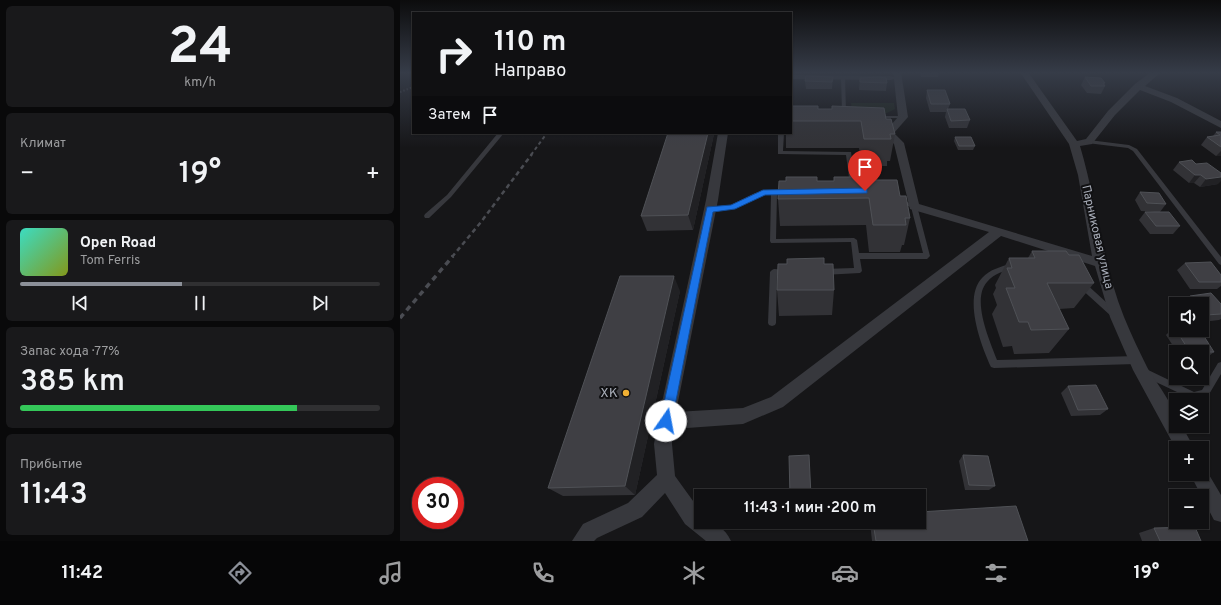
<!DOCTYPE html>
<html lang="ru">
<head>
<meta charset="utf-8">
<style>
  :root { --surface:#101012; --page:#19191b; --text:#f1f3f6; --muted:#9c9d9f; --line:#303032; --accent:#8c9099 }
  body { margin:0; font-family:Overpass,sans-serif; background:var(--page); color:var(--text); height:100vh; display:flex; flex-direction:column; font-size:15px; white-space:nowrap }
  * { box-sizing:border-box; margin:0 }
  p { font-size:13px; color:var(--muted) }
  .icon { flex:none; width:22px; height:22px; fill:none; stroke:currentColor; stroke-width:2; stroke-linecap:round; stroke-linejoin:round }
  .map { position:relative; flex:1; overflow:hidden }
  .sheet { display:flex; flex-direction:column; gap:6px; padding:6px; background:#09090a; width:400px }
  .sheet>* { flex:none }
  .banner { position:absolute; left:12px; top:12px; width:380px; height:122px; border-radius:0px; box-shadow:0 1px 3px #0004,0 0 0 1px var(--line); background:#101012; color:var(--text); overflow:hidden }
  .tools { position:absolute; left:769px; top:297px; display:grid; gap:8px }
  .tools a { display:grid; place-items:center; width:40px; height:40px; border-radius:0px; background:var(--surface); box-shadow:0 1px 3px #0004,0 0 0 1px var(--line); font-size:20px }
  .speed { position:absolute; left:12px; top:477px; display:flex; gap:8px; font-size:20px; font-weight:700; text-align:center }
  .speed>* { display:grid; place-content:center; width:52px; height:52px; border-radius:50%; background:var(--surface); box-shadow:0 1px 3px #0004,0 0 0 1px var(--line); line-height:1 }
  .speed .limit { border:6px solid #d22; background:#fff; color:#111 }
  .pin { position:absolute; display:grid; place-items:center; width:34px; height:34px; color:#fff; margin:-41px -17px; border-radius:50% 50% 50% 0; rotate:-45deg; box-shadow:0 0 4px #0007 }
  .pin .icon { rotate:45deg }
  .me { position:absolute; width:44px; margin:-22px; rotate:12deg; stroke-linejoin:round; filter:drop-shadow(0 0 3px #0008) }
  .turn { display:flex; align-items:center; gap:14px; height:84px; padding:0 16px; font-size:18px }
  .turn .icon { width:52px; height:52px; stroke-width:2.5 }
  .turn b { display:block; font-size:28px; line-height:34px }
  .then { display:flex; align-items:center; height:38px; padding:0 16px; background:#0003; gap:8px; font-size:15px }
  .big { font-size:30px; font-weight:600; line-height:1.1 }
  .sheet .widget { flex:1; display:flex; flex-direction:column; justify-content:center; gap:6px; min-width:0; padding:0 14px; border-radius:6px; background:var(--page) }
  .sheet .dial { align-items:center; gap:0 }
  .dial b { font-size:52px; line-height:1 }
  .song { display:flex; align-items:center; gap:12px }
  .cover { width:48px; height:48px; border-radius:6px; background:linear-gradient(135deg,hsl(170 70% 55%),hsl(70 70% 35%)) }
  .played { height:4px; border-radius:2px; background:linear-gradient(90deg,var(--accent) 45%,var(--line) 45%) }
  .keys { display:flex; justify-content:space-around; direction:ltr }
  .heat { display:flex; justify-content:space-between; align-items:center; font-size:22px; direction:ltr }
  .charge { height:6px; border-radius:3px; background:linear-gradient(90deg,#34c759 77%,var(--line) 0) }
  .trip { position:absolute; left:294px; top:489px; width:232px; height:40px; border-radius:0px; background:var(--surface); box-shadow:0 1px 3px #0004,0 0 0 1px var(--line); font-weight:600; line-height:40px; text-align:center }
  .tabs { display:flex; height:64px; justify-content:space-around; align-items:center; background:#060607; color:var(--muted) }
  .tabs .icon { width:28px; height:28px }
  .tabs .selected { color:var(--accent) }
  .tabs b { font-size:18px; color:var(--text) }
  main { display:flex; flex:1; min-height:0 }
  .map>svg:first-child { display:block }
  .green { fill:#1c231d }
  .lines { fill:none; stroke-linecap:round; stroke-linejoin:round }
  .path { stroke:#3d3f44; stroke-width:2; stroke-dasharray:1.5 2; stroke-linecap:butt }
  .lane { fill:#37383d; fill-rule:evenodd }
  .street { fill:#37383d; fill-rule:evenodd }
  .rail-far2 { stroke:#4a4c52; stroke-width:2; stroke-dasharray:3.5 3; stroke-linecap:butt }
  .rail-far1 { stroke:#4a4c52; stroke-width:2.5; stroke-dasharray:4.5 3.5; stroke-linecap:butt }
  .rail { stroke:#4a4c52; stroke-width:3.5; stroke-dasharray:5.5 4.5; stroke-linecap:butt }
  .wall { fill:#323236 }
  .shaded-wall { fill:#212124 }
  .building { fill:#3f3f44; stroke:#4f5156 }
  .route { fill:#1a73e8; stroke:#114b97 }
  .poi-dot { fill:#f2b134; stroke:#111113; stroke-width:1.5 }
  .labels { text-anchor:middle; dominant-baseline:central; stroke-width:4; stroke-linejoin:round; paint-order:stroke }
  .street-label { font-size:12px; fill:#a8adb8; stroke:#111113 }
  .near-poi-label { font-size:14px; fill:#a8adb8; stroke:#111113; text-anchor:end }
</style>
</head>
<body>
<main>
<section class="sheet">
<div class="widget dial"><b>24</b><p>km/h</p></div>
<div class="widget"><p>Климат</p>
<div class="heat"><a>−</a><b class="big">19°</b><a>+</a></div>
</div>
<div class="widget">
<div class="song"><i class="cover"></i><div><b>Open Road</b><p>Tom Ferris</p></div></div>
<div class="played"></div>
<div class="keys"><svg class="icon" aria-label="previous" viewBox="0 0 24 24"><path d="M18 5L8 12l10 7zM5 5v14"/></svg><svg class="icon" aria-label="pause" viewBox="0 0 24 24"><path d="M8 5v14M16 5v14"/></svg><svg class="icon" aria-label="next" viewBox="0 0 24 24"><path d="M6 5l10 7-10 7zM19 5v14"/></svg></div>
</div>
<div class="widget"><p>Запас хода · 77%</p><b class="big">385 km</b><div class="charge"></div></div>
<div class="widget"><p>Прибытие</p><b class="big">11:43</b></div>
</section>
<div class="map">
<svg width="821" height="541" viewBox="0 0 821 541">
  <rect width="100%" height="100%" fill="#161618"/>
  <path class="green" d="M 451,103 L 494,103 L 495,109 L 487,113 L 452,113 Z"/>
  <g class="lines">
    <path class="path" d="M 0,92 L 13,87"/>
    <path class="lane" d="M 441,76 L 445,77 L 446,112 L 444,113 L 442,112 Z
      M 475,116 L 503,116 L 505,117 L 503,118 L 477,118 L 475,117 Z
      M 98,133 L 104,133 L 51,197 L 29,218 L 25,218 L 24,216 L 25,214 L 47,195 Z
      M 378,133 L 384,133 L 383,151 L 451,152 L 456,185 L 455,186 L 453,187 L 450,185 L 446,155 L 378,154 Z
      M 689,140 L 729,145 L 737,149 L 821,257 L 821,265 L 819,264 L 733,151 L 728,148 L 687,143 L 687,141 Z
      M 374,190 L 388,190 L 391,192 L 388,194 L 377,194 L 376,239 L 454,238 L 457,240 L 459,253 L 523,253 L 511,207 L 496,202 L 495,201 L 498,199 L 516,205 L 517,206 L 530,256 L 527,259 L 460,259 L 462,271 L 460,273 L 423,275 L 421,274 L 419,272 L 421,270 L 423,269 L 454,268 L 451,242 L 371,243 L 370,241 L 371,194 L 358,196 L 332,209 L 310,211 L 307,209 L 310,207 L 331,205 L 355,193 Z
      M 612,263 L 615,266 L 614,268 C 605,271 594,273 587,282 C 571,300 590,341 597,360 L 736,356 L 739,357 L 740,360 L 739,363 L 736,364 L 594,368 L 591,367 C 581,345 563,298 582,278 C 590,269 601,267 612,263 Z
      M 374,269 L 389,270 L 391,272 L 389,274 L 377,275 L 376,323 L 375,325 L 372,326 L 369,325 L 368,323 L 370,272 L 372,270 Z
      M 681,281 L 684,282 L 717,312 L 718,314 L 717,316 L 714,317 L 711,316 L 678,286 L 677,284 L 678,282 Z
      M 821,362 L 821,374 L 808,396 L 794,400 L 741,375 L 740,372 L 741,369 L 744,368 L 794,392 L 802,390 L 818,363 Z"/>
    <path class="street" d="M 493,72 L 501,72 L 508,117 L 494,133 L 504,143 L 519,204 L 692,256 L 678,175 L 669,144 L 620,72 L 628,72 L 677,141 L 686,139 L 708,111 L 735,84 L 751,72 L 761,72 L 745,86 L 777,98 L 821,121 L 821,128 L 771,102 L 740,90 L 715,115 L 692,144 L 680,146 C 697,203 702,262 724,317 C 731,334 739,351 747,367 C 757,385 776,405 776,426 L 782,426 L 794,448 L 776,449 L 733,370 L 710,317 L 695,266 L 601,236 L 383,407 L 343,424 L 273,429 L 272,444 L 275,476 L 301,512 L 301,522 C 315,522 325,528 331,541 L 306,541 L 285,524 L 265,493 L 242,517 L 197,538 L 194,541 L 172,541 L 183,524 L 228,503 L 257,475 L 254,444 L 258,421 L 306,200 L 318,133 L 328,133 L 318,200 L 276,412 L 343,408 L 371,397 L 589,232 L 510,209 L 494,144 L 484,133 L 498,117 L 494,79 L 490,80 L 391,79 L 391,75 L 490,76 L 494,77 Z
      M 802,466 L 805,468 L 821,495 L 821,522 L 814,520 L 790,474 L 802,474 Z"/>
    <path class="rail-far2" d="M 131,155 L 147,133"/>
    <path class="rail-far1" d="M 52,257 L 81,222 L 132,154"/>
    <path class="rail" d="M 0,318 L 53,256"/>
  </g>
  <path class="wall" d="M 520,72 L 539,72 L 538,77 L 521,77 Z
    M 433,77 L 432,89 L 406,89 L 405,81 Z
    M 685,77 L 705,83 L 704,86 L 705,86 L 701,94 L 687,93 L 681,85 Z
    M 460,78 L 487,83 L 486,91 L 459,90 Z
    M 527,90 L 550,104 L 548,109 L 570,120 L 567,128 L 549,128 L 545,117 L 546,112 L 530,112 L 526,98 Z
    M 391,109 L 418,109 L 486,119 L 495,134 L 490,161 L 487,161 L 487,166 L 461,166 L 459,148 L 386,148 L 386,133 L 391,133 Z
    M 816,132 L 821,132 L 821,156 L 816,156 L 801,145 L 807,137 L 813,136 Z
    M 314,134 L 293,230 L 247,231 L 241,216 Z
    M 555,137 L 575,146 L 573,150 L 558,150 L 554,141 Z
    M 779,162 L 818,184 L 800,187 L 794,183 L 789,183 L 773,170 Z
    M 434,177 L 468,180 L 500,196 L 510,218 L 504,245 L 502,245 L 500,252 L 469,252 L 466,225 L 380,226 L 378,199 L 417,181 L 434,181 Z
    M 740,192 L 766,204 L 760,212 L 780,226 L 773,234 L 750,234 L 739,220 L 745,212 L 754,212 L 741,211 L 735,200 Z
    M 632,251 L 669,255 L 694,283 L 674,308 L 659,309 L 669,329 L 649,353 L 614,354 L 612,346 L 603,347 L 592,314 L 597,305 L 593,294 L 596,288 L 595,285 L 609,258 L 628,258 Z
    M 785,263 L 821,275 L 821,286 L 817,289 L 790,289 L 777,270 Z
    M 424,264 L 434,290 L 432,315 L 379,316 L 377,290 Z
    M 280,291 L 235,495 L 163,496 L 148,488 Z
    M 790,296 L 821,304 L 821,319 L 819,320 L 802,322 L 802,304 L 782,304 L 781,303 Z
    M 774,327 L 814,352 L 805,359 L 802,359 L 802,352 L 777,352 L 766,335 Z
    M 668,386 L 708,409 L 700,415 L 671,416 L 661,393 Z
    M 563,455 L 595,486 L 589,490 L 565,490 L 559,461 Z
    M 390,522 L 411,522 L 391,523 Z
    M 470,522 L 519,522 L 628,541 L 472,541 Z
    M 754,528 L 801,541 L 742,541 L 739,533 Z"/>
  <path class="shaded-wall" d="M 308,133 L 314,133 L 314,134 L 293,230 L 288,215 Z
    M 821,151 L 821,156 L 816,156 Z
    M 795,175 L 801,175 L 794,183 L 789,183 Z
    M 821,177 L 821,181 L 818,184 L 800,187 L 806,179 Z
    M 274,276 L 280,291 L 235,495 L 225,486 Z"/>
  <path class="building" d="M 406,76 L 433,77 L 432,82 L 405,81 Z
    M 479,77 L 486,78 L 487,83 L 460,82 L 460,78 Z
    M 685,77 L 701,78 L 705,83 L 703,83 L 705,86 L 691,86 Z
    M 527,90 L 545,90 L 550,104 L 531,104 Z
    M 391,106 L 418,106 L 418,109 L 432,109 L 432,106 L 484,108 L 486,119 L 491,119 L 495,134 L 490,134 L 491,139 L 464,139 L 461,121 L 391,121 Z
    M 547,109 L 565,109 L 570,120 L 551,121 Z
    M 816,132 L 821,132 L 821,147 L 807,137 L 820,135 Z
    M 268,133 L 308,133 L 288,215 L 241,216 Z
    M 555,137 L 571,137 L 575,146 L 559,146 Z
    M 792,160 L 796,164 L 807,163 L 821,173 L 821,177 L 806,179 L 801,175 L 795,175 L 779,162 Z
    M 386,177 L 417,177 L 417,181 L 434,181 L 434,177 L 467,177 L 468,180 L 497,180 L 500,196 L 506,196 L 510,218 L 505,218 L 506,225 L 473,225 L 469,198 L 378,199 L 379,181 L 386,181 Z
    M 740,192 L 759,193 L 766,204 L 747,203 Z
    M 745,212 L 769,212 L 780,226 L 756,226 Z
    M 632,251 L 666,251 L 669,255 L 679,255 L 694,283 L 647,283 L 669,329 L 631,330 L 628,322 L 619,322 L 606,288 L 615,288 L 607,268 L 612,268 L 609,258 L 635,258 Z
    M 424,258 L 424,264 L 433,264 L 434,290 L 377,290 L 378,264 L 387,264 L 387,259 Z
    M 811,262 L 821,275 L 821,282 L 799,282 L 785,263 Z
    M 220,276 L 274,276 L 225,486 L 148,488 Z
    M 811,293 L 821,304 L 821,314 L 806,315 L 802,310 L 802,304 L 797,304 L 790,296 Z
    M 774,327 L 776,327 L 776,330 L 800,330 L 814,352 L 790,352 Z
    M 696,385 L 708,409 L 678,410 L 668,386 Z
    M 409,455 L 411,496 L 390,496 L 389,456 Z
    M 563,455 L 588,456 L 595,486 L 569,485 Z
    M 616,506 L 628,541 L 476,541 L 473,522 L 519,522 L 519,512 Z
    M 795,527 L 801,541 L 760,541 L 754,528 Z"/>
  <linearGradient id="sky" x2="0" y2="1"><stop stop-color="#0c0c0d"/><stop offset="0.49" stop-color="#363c48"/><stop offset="1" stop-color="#363c48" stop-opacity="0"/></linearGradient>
  <rect width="821" height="148" fill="url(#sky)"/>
  <path class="route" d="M 465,188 L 467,189 L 467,193 L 365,195 L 335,209 L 313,212 L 272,421 L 270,425 L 266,427 L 262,425 L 260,421 L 307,207 L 331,205 L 363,190 Z"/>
  <circle class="poi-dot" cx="226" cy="393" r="4"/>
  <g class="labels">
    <g class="street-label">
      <text transform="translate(697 237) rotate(77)">Парниковая улица</text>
    </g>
    <g class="near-poi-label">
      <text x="218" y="393">ХК</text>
    </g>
  </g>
</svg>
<div class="tools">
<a><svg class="icon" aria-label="sound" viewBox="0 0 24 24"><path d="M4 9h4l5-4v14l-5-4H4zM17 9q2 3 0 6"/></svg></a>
<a><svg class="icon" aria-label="search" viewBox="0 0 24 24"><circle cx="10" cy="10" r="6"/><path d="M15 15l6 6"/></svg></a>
<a><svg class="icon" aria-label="layers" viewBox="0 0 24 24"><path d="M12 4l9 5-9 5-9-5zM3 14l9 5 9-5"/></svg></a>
<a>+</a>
<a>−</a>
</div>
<div class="speed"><div class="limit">30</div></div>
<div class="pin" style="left:465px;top:191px;background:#d93025"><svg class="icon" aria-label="arrive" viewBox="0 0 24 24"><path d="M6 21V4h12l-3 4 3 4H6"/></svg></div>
<svg class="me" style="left:266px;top:421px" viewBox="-20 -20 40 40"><circle r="19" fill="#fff"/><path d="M0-13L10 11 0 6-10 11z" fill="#1a73e8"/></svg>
<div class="trip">11:43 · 1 мин · 200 m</div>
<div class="banner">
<div class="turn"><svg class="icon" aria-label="right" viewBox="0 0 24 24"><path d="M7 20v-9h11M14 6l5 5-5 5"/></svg><div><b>110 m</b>Направо</div></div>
<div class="then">Затем<svg class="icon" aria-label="arrive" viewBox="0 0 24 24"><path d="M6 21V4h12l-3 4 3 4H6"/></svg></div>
</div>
</div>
</main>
<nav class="tabs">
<b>11:42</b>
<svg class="icon selected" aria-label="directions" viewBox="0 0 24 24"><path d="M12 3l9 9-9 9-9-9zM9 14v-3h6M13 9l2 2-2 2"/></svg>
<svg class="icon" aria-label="music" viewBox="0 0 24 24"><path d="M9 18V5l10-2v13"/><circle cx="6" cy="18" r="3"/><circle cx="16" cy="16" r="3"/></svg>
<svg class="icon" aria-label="phone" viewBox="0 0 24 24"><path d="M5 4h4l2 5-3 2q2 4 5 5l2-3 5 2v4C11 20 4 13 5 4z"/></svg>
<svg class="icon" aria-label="climate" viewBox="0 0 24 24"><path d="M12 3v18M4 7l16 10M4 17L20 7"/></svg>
<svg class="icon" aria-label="car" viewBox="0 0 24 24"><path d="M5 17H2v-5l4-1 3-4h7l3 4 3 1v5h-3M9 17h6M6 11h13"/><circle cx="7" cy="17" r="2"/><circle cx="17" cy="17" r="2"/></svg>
<svg class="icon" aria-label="filters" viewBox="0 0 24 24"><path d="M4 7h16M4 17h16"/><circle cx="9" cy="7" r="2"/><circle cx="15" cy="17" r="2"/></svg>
<b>19°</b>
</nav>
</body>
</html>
